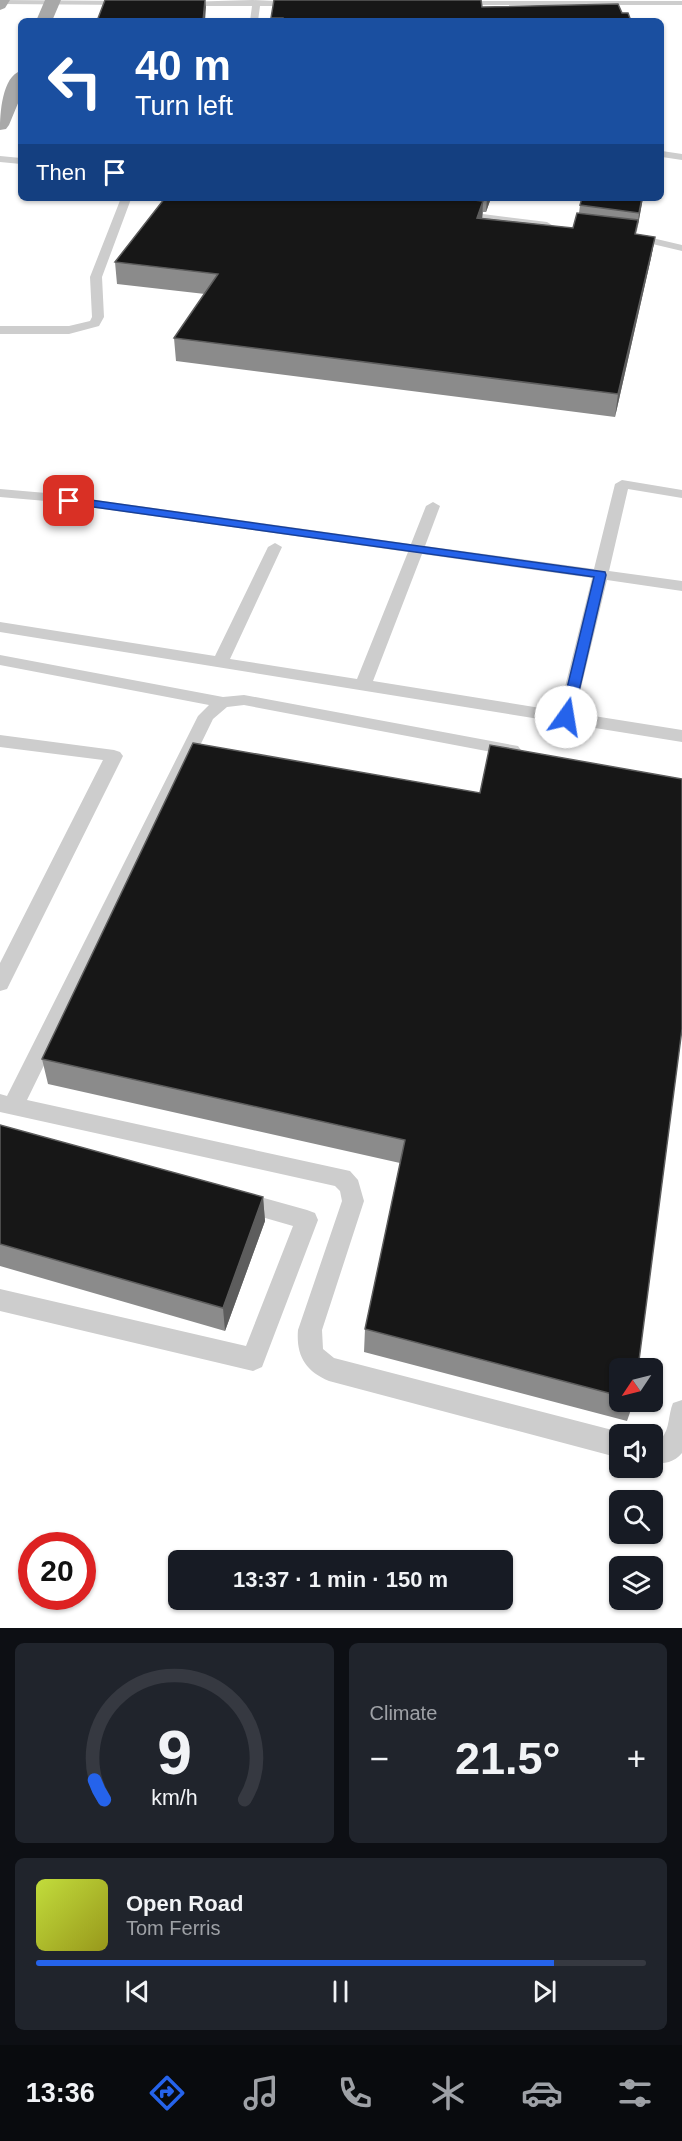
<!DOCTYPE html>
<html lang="en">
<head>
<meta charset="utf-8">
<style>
  :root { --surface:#171b24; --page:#20242c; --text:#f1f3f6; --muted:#9ea1a6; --line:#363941; --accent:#2563eb }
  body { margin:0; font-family:Arial,sans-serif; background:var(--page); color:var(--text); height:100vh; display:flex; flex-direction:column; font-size:22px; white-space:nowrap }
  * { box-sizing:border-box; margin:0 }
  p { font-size:20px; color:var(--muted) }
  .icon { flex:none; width:33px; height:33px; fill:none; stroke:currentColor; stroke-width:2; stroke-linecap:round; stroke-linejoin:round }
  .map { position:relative; height:1628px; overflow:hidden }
  .sheet { display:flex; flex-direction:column; gap:15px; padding:15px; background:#0d0f14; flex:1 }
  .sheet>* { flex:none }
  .hud { position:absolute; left:18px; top:18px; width:646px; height:183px; border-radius:9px; box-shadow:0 2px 4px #0004; background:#1a4fa0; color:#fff; overflow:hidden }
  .needle { width:39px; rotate:235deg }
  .controls { position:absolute; left:609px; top:1358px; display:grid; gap:12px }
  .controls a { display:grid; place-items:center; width:54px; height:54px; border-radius:9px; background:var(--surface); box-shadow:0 2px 4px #0004; font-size:30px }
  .speed { position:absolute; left:18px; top:1532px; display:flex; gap:12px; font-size:30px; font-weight:700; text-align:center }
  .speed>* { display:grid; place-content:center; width:78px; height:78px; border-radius:50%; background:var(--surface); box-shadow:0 2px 4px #0004; line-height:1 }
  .speed .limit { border:9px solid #d22; background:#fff; color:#111 }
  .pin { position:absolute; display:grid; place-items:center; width:51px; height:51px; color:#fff; margin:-26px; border-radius:12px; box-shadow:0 3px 9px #0006 }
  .me { position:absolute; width:66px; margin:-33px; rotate:13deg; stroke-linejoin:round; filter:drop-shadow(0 0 4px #0008) }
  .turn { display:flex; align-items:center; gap:21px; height:126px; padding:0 18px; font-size:27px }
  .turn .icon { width:78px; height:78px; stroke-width:2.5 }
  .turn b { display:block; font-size:42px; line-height:51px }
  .then { display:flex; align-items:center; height:57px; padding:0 18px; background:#0003; gap:12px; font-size:22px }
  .big { font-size:45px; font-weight:600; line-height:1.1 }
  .sheet .tile { flex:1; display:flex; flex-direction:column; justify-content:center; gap:9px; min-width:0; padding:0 21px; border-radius:9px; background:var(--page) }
  .sheet .dial { align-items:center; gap:0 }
  .dial svg { height:156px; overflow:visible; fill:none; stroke:var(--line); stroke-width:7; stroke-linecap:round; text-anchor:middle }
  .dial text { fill:var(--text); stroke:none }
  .song { display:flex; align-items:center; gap:18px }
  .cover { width:72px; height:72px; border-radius:9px; background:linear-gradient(135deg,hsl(70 70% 55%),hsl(60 70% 35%)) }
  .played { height:6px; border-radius:3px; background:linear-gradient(90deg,var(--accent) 85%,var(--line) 85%) }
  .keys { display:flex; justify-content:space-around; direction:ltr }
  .heat { display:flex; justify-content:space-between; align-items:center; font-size:33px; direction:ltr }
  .sheet .tiles { flex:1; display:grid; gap:15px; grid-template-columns:1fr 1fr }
  .tile:last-child { grid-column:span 2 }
  .trip { position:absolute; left:168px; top:1550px; width:345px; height:60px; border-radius:9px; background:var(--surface); box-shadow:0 2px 4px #0004; font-weight:600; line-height:60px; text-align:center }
  .dock { display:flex; height:96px; justify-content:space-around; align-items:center; background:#090b0e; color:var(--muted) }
  .dock .icon { width:42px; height:42px }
  .dock .on { color:var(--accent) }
  .dock b { font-size:27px; color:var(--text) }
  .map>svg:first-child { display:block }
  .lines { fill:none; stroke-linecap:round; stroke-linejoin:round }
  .lane { fill:#cdcdcd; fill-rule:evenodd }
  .primary { fill:#a8a8a8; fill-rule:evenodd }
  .wall { fill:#8b8b8b }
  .shaded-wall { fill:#5d5d5d }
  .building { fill:#171717; stroke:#5d5d5d; stroke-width:1.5 }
  .route { fill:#2563eb; stroke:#184099; stroke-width:1.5 }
</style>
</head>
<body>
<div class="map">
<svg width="682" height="1628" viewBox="0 0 682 1628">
  <rect width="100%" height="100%" fill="#fff"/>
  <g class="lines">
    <path class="lane" d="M 0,0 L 128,1 L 132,3 L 128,5 L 1,4 Z
      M 253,0 L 296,2 L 300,4 L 296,6 L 260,6 L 258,21 L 250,21 L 252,6 L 183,6 L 179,4 L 183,2 Z
      M 459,1 L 682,1 L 682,5 L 456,5 L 456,1 Z
      M 662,151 L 682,154 L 682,160 L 662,157 Z
      M 0,156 L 21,158 L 21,164 L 0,162 Z
      M 121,198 L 131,199 L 102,277 L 104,317 L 99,326 L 69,334 L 0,334 L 0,326 L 69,326 L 90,321 L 92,317 L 90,277 Z
      M 459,211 L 547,222 L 552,225 L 547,228 L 455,216 L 455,212 Z
      M 631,233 L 682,245 L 682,251 L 627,238 L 625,236 Z
      M 622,480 L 682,490 L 682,498 L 628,489 L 609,571 L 682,581 L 682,591 L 607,580 L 575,713 L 682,730 L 682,742 L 0,632 L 0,622 L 215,656 L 268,547 L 275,543 L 282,547 L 230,659 L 357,679 L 408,552 L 46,501 L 0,497 L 0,489 L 46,493 L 411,544 L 426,506 L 433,502 L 440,506 L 425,546 L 594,569 L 615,484 ZM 422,554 L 592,578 L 559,711 L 373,681 Z
      M 0,655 L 223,697 L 244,695 L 518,746 L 521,750 L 518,754 L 512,756 L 244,705 L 227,707 L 213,719 L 27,1100 L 350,1171 L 358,1180 L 364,1201 L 322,1330 L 323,1349 L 334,1358 L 620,1432 L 624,1434 L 620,1434 L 620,1458 L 329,1381 C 305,1371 296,1355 298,1330 L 342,1201 L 340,1191 L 335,1186 L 0,1112 L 0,1094 L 7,1096 L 198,716 L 209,705 L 0,665 Z
      M 0,735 L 114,750 L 120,752 L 123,756 L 10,983 L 7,989 L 0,991 L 0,963 L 103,760 L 0,747 Z
      M 242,1192 L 307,1210 L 315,1213 L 318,1220 L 262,1367 L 253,1371 L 0,1311 L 0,1289 L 246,1346 L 293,1226 L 234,1209 L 231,1202 L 234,1195 Z
      M 682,1400 L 682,1453 C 674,1463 665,1463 652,1464 L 652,1438 L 662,1438 C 670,1428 668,1415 673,1403 Z"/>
    <path class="primary" d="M 0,0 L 10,0 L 5,8 L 0,10 Z
      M 45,0 L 61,0 L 52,21 L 36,21 Z
      M 21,71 L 21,96 L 9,125 L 6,129 L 0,130 C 0,114 2,76 21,71 Z"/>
  </g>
  <path class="wall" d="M 482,7 L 622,13 L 631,21 L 271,21 L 271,18 Z
    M 165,198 L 491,198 L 486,212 L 483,212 L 482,218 L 573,228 L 579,213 L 580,205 L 643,198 L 636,234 L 655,237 L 651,258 L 615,417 L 176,361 L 174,338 L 205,294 L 117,284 L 115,262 Z
    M 193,743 L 620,1368 L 620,1401 L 634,1401 L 627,1421 L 364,1352 L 365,1329 L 400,1163 L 48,1084 L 42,1059 Z
    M 0,1125 L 263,1197 L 265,1221 L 225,1331 L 0,1266 Z"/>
  <path class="shaded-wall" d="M 205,0 L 206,7 L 205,21 L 203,21 Z
    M 487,198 L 491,198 L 486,212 Z
    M 642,198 L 643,198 L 637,231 L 639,213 Z
    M 483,201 L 482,222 L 477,218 Z
    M 655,237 L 651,258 L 615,417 L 618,394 Z
    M 263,1197 L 265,1221 L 225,1331 L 223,1308 Z"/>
  <path class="building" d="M 105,0 L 205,0 L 203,21 L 97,21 Z
    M 274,0 L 481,0 L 482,7 L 618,4 L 622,13 L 628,13 L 631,21 L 283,21 L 283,18 L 271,18 Z
    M 165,198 L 455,198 L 483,201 L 477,218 L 573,228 L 577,213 L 638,220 L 635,234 L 655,237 L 618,394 L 174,338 L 218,274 L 115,262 Z
    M 582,198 L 642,198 L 639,213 L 580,205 Z
    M 193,743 L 480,793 L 490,745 L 682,779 L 682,1029 L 638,1368 L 620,1368 L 620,1396 L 365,1329 L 405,1140 L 42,1059 Z
    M 0,1125 L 263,1197 L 223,1308 L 0,1244 Z"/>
  <path class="route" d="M 69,497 L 605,572 L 606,575 L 573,717 L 566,722 L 560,717 L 594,577 L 65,503 L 65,498 Z"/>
</svg>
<div class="controls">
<a><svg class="needle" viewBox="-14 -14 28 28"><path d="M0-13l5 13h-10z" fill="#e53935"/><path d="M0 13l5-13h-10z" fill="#9ea1a6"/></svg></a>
<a><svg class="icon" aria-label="sound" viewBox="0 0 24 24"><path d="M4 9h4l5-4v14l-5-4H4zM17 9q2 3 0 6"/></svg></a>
<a><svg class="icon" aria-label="search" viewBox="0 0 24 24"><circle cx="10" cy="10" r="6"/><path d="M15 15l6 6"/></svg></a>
<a><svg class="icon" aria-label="layers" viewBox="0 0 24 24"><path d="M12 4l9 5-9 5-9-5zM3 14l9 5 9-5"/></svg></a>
</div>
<div class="speed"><div class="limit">20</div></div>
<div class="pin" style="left:69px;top:501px;background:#d93025"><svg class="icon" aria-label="arrive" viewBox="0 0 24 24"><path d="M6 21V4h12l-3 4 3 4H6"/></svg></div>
<svg class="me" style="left:566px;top:717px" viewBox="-20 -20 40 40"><circle r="19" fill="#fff"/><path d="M0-13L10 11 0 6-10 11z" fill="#2563eb"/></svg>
<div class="trip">13:37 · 1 min · 150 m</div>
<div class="hud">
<div class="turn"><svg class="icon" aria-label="left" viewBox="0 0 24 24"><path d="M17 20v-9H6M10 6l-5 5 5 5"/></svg><div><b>40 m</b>Turn left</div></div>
<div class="then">Then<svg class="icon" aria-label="arrive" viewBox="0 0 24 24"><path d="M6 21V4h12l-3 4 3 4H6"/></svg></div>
</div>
</div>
<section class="sheet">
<div class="tiles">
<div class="tile dial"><svg viewBox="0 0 100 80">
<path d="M14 69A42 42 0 1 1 86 69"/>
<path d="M14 69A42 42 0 0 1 9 59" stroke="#2563eb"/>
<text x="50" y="56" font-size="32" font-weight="700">9</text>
<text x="50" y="72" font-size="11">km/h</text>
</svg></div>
<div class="tile"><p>Climate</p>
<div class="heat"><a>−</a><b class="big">21.5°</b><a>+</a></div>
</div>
<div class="tile">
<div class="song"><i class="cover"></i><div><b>Open Road</b><p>Tom Ferris</p></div></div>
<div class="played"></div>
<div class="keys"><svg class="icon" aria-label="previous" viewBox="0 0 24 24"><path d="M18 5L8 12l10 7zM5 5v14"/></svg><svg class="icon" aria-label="pause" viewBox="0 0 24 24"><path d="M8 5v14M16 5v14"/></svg><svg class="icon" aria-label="next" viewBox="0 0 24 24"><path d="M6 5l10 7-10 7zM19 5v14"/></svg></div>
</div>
</div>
</section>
<nav class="dock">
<b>13:36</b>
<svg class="icon on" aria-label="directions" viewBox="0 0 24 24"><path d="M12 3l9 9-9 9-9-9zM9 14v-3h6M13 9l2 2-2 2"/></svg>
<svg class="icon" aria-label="music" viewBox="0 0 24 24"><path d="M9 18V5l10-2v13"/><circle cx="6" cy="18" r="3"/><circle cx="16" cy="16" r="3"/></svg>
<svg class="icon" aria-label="phone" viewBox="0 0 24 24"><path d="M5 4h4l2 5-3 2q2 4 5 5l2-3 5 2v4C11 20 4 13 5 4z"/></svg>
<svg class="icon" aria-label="climate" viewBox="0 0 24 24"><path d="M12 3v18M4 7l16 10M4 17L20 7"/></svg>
<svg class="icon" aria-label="car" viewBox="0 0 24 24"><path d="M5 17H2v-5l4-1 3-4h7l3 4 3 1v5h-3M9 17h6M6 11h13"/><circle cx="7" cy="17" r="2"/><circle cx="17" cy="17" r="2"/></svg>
<svg class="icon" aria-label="filters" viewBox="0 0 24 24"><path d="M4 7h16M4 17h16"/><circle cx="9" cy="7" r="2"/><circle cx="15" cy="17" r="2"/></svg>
</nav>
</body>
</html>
